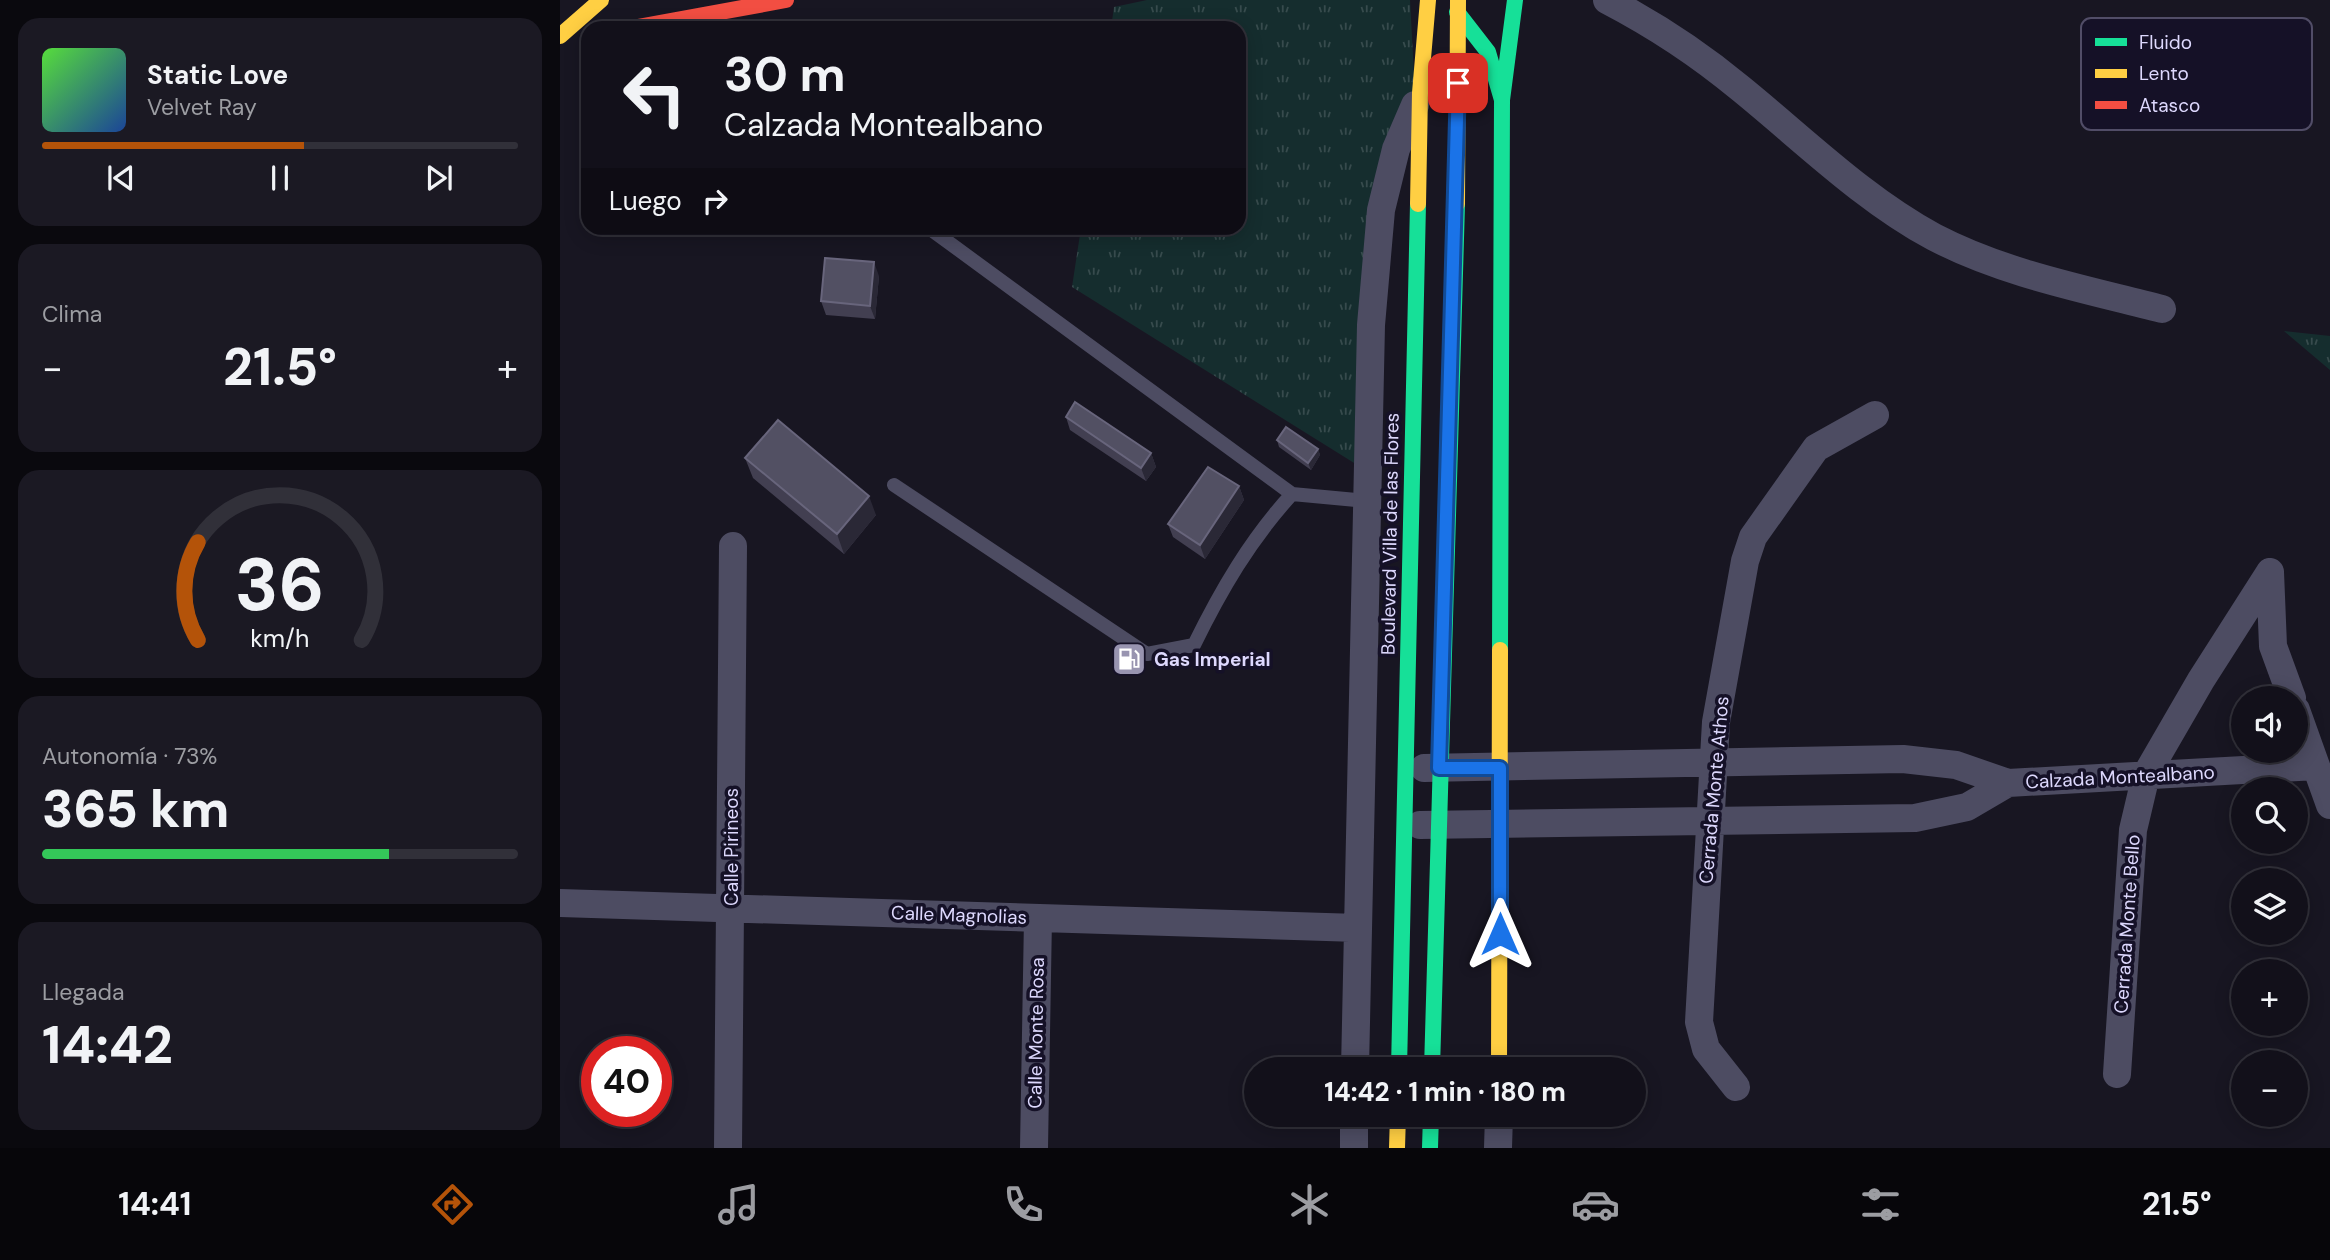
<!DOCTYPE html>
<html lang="es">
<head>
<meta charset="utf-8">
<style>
  :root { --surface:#12101a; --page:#1b1923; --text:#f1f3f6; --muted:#9c9da2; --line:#313039; --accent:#b45309 }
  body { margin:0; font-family:"DM Sans",sans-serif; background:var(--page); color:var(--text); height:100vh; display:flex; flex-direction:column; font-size:26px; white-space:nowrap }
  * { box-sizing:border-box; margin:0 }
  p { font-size:23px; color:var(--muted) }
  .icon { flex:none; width:38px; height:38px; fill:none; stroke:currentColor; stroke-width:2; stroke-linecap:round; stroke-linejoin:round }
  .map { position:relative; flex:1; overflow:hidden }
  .sheet { display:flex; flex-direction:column; gap:18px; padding:18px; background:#0a090e; width:560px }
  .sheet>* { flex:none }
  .hud { position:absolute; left:21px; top:21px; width:665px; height:214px; border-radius:21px; box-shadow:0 4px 18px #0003,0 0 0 2px var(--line); background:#12101a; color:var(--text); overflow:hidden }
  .tools { position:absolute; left:1671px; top:686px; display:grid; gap:14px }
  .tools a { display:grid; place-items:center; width:77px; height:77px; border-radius:50%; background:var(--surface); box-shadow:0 4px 18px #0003,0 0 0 2px var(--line); font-size:35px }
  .speed { position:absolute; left:21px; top:1036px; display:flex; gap:14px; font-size:35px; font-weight:700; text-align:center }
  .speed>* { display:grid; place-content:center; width:91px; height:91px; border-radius:50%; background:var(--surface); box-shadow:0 4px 18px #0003,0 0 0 2px var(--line); line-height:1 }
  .speed .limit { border:10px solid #d22; background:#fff; color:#111 }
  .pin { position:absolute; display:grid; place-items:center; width:60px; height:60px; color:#fff; margin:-30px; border-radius:14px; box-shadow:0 4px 10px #0006 }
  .me { position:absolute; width:77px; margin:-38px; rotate:0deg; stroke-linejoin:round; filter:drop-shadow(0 0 5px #0008) }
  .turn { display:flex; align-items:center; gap:24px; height:147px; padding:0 28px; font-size:32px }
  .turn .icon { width:91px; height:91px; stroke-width:2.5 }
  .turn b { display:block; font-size:49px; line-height:60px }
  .then { display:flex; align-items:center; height:66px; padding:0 28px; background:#0003; gap:14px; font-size:26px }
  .big { font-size:52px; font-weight:800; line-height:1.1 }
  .sheet .card { flex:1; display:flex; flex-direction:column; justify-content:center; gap:10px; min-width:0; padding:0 24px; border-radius:21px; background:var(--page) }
  .sheet .dial { align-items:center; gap:0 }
  .dial svg { height:182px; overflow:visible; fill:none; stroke:var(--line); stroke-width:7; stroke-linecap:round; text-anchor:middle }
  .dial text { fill:var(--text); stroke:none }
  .song { display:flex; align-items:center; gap:21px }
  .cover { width:84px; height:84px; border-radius:10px; background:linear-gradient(135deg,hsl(110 70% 55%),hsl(220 70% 35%)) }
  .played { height:7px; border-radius:4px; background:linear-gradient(90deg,var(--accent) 55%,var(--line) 55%) }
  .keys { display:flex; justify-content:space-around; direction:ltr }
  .heat { display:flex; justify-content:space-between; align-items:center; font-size:38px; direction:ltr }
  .charge { height:10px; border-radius:5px; background:linear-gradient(90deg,#34c759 73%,var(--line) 0) }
  .trip { position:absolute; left:684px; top:1057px; width:402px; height:70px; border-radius:35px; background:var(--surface); box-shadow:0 4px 18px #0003,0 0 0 2px var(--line); font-weight:800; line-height:70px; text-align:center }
  .dock { display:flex; height:112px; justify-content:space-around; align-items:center; background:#07060a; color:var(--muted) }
  .dock .icon { width:49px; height:49px }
  .dock .selected { color:var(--accent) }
  .dock b { font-size:32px; color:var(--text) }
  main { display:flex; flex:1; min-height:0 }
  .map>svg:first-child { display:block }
  .grass { fill:url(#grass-tufts) }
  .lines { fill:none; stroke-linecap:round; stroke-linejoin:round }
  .lane { stroke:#4d4c62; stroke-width:14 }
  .street { stroke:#4d4c62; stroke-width:28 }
  .fast { stroke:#16e098; stroke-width:16 }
  .slow { stroke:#ffcf43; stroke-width:16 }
  .jam { stroke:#f24e42; stroke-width:16 }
  .wall { fill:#423f51 }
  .shaded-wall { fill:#2a2836 }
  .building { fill:#525063; stroke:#68657c; stroke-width:2 }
  .route-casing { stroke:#114b97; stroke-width:18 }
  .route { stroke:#1a73e8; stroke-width:12 }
  .labels { text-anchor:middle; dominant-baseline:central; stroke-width:7; stroke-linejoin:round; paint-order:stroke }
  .street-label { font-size:19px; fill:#ddd8fd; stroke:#151127 }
  .poi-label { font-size:19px; font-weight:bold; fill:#ddd8fd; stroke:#151127; text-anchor:start }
  .key { fill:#151127; stroke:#514d67; stroke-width:2 }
  .key-label { font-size:19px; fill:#ddd8fd }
</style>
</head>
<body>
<main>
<section class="sheet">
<div class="card">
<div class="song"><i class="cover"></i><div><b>Static Love</b><p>Velvet Ray</p></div></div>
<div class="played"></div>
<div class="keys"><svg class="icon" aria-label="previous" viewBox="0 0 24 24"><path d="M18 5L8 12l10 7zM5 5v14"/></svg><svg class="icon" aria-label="pause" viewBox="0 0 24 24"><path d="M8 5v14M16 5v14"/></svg><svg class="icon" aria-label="next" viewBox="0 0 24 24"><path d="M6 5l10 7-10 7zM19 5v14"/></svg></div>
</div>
<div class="card"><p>Clima</p>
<div class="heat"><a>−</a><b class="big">21.5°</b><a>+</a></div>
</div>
<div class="card dial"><svg viewBox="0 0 100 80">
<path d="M14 69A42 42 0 1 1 86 69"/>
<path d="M14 69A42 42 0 0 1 14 26" stroke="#b45309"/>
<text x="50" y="56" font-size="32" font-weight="700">36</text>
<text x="50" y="72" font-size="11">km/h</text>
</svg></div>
<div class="card"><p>Autonomía · 73%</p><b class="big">365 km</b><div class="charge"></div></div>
<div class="card"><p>Llegada</p><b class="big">14:42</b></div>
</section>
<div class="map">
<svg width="1770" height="1148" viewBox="0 0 1770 1148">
  <defs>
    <pattern id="grass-tufts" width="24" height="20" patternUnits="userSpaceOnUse" patternTransform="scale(1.75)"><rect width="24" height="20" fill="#152d2e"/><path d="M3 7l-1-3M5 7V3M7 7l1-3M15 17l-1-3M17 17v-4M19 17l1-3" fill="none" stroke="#374b4d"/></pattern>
  </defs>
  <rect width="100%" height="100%" fill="#181622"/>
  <path class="grass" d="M 587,0 L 850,0 L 855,93 L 822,174 L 807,471 L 512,287 L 521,228 L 679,228 L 679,28 L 551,28 L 554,7 Z
    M 1724,331 L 1770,336 L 1770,370 Z"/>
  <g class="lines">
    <path class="lane" d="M 369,228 L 732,494 L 807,501
      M 334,485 L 587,654 L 634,645 C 661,590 690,540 732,494"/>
    <path class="street" d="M 1047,0 C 1095,25 1139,54 1180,88 C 1243,139 1302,198 1374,237 C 1445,274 1525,289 1602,309
      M 1710,572 L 1713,646 L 1732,698
      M 1736,710 L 1770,805
      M 864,768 L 1343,759 L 1396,765 L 1448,783 L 1756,766
      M 860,825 L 1355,818 L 1407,807 L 1448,783
      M 0,903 L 798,928
      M 795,1069 L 811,325 L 821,210 L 836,149 L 855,105
      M 1557,1074 L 1573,830 L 1586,775 L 1641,680 L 1710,572
      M 1176,1087 L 1146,1049 L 1139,1022 L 1156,722 L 1185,561 L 1193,537 L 1256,448 L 1315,415
      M 168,1148 L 173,546
      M 474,1148 L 478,918
      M 794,1148 L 794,1115
      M 938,1148 L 939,1115"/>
    <path class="fast" d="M 897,12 L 928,52 L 942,100
      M 940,650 L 942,100 L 955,0
      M 839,1069 L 858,204
      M 872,1069 L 897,204
      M 870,1148 L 871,1115"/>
    <path class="slow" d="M 0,36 L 41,0
      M 858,204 L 860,93 L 868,0
      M 897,204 L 898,0
      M 939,1069 L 940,650
      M 837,1148 L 838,1115"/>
    <path class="jam" d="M 72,28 L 226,0"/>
  </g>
  <path class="wall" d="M 319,276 L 315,319 L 266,315 L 261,301 Z
    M 506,417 L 591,453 L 596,467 L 586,481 L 510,430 Z
    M 717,440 L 758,449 L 760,455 L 751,470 L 719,447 Z
    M 185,458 L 316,515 L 284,554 L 193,478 Z
    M 679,486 L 684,500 L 645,559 L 613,537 L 608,524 Z"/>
  <path class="shaded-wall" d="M 314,262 L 319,276 L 315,319 L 310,306 Z
    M 758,449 L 760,455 L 751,470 L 748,463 Z
    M 591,453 L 596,467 L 586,481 L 581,468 Z
    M 679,486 L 684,500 L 645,559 L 640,545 Z
    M 309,496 L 316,515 L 284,554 L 277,534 Z"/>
  <path class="building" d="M 265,258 L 314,262 L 310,306 L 261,301 Z
    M 515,402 L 591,453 L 581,468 L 506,417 Z
    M 218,420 L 309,496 L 277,534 L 185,458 Z
    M 726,427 L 758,449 L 748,463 L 717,440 Z
    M 648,467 L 679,486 L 640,545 L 608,524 Z"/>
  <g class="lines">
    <g class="route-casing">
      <path id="route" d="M 898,83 L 879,768 L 940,768 L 940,934"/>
    </g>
    <use href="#route" class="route"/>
  </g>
  <defs>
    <g id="fuel-square" transform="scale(1.75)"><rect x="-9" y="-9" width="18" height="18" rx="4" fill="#9894b0" stroke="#151127"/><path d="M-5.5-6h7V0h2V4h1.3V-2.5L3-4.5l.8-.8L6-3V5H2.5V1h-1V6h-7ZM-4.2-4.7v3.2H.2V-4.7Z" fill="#fff"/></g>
  </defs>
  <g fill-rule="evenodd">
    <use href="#fuel-square" x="569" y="659"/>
  </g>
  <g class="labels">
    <g class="street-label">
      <text transform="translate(830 534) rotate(-89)">Boulevard Villa de las Flores</text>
      <text transform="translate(1560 777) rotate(-3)">Calzada Montealbano</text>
      <text transform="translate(1154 790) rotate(-85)">Cerrada Monte Athos</text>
      <text transform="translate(171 847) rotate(-90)">Calle Pirineos</text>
      <text transform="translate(399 915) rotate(2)">Calle Magnolias</text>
      <text transform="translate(1567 924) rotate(-86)">Cerrada Monte Bello</text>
      <text transform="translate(476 1033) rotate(-89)">Calle Monte Rosa</text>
    </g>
    <g class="poi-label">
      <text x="594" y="659">Gas Imperial</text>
    </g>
  </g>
  <rect x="1521" y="18" width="231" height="112" rx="10" class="key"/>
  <rect x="1535" y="38" width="32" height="8" fill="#16e098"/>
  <rect x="1535" y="69" width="32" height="9" fill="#ffcf43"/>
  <rect x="1535" y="101" width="32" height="8" fill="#f24e42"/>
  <g class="key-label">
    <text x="1579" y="49">Fluido</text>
    <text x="1579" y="80">Lento</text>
    <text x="1579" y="112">Atasco</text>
  </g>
</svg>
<div class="tools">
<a><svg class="icon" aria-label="sound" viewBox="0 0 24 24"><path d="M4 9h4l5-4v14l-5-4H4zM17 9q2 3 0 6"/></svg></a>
<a><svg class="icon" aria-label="search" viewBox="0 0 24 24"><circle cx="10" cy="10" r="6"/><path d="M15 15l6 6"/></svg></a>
<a><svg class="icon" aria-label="layers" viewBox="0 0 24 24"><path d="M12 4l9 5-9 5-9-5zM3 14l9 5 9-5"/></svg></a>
<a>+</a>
<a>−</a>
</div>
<div class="speed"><div class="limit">40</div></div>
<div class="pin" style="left:898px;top:83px;background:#d93025"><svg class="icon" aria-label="arrive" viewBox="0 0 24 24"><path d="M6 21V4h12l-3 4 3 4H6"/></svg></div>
<svg class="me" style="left:940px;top:934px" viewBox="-20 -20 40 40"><path d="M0-17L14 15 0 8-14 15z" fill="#1a73e8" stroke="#fff" stroke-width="4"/></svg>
<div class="trip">14:42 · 1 min · 180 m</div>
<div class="hud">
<div class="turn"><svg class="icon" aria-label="left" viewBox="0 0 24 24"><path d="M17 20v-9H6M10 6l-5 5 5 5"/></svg><div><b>30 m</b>Calzada Montealbano</div></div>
<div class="then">Luego<svg class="icon" aria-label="right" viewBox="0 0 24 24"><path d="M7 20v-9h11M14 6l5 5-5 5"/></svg></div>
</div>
</div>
</main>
<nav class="dock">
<b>14:41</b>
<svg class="icon selected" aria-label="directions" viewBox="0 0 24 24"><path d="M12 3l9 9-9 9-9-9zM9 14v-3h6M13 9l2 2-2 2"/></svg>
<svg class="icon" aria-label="music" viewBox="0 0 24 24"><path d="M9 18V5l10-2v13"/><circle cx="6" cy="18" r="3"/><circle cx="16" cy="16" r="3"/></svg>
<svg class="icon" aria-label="phone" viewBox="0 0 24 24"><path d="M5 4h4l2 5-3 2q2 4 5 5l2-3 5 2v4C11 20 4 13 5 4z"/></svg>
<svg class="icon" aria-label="climate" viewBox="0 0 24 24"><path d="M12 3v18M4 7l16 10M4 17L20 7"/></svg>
<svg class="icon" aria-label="car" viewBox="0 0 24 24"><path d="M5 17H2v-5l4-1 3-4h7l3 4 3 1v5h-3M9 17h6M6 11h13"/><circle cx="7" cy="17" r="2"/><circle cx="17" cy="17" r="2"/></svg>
<svg class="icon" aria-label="filters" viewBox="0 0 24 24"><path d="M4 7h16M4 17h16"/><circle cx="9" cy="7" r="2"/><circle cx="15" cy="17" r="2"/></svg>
<b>21.5°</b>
</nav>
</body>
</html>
